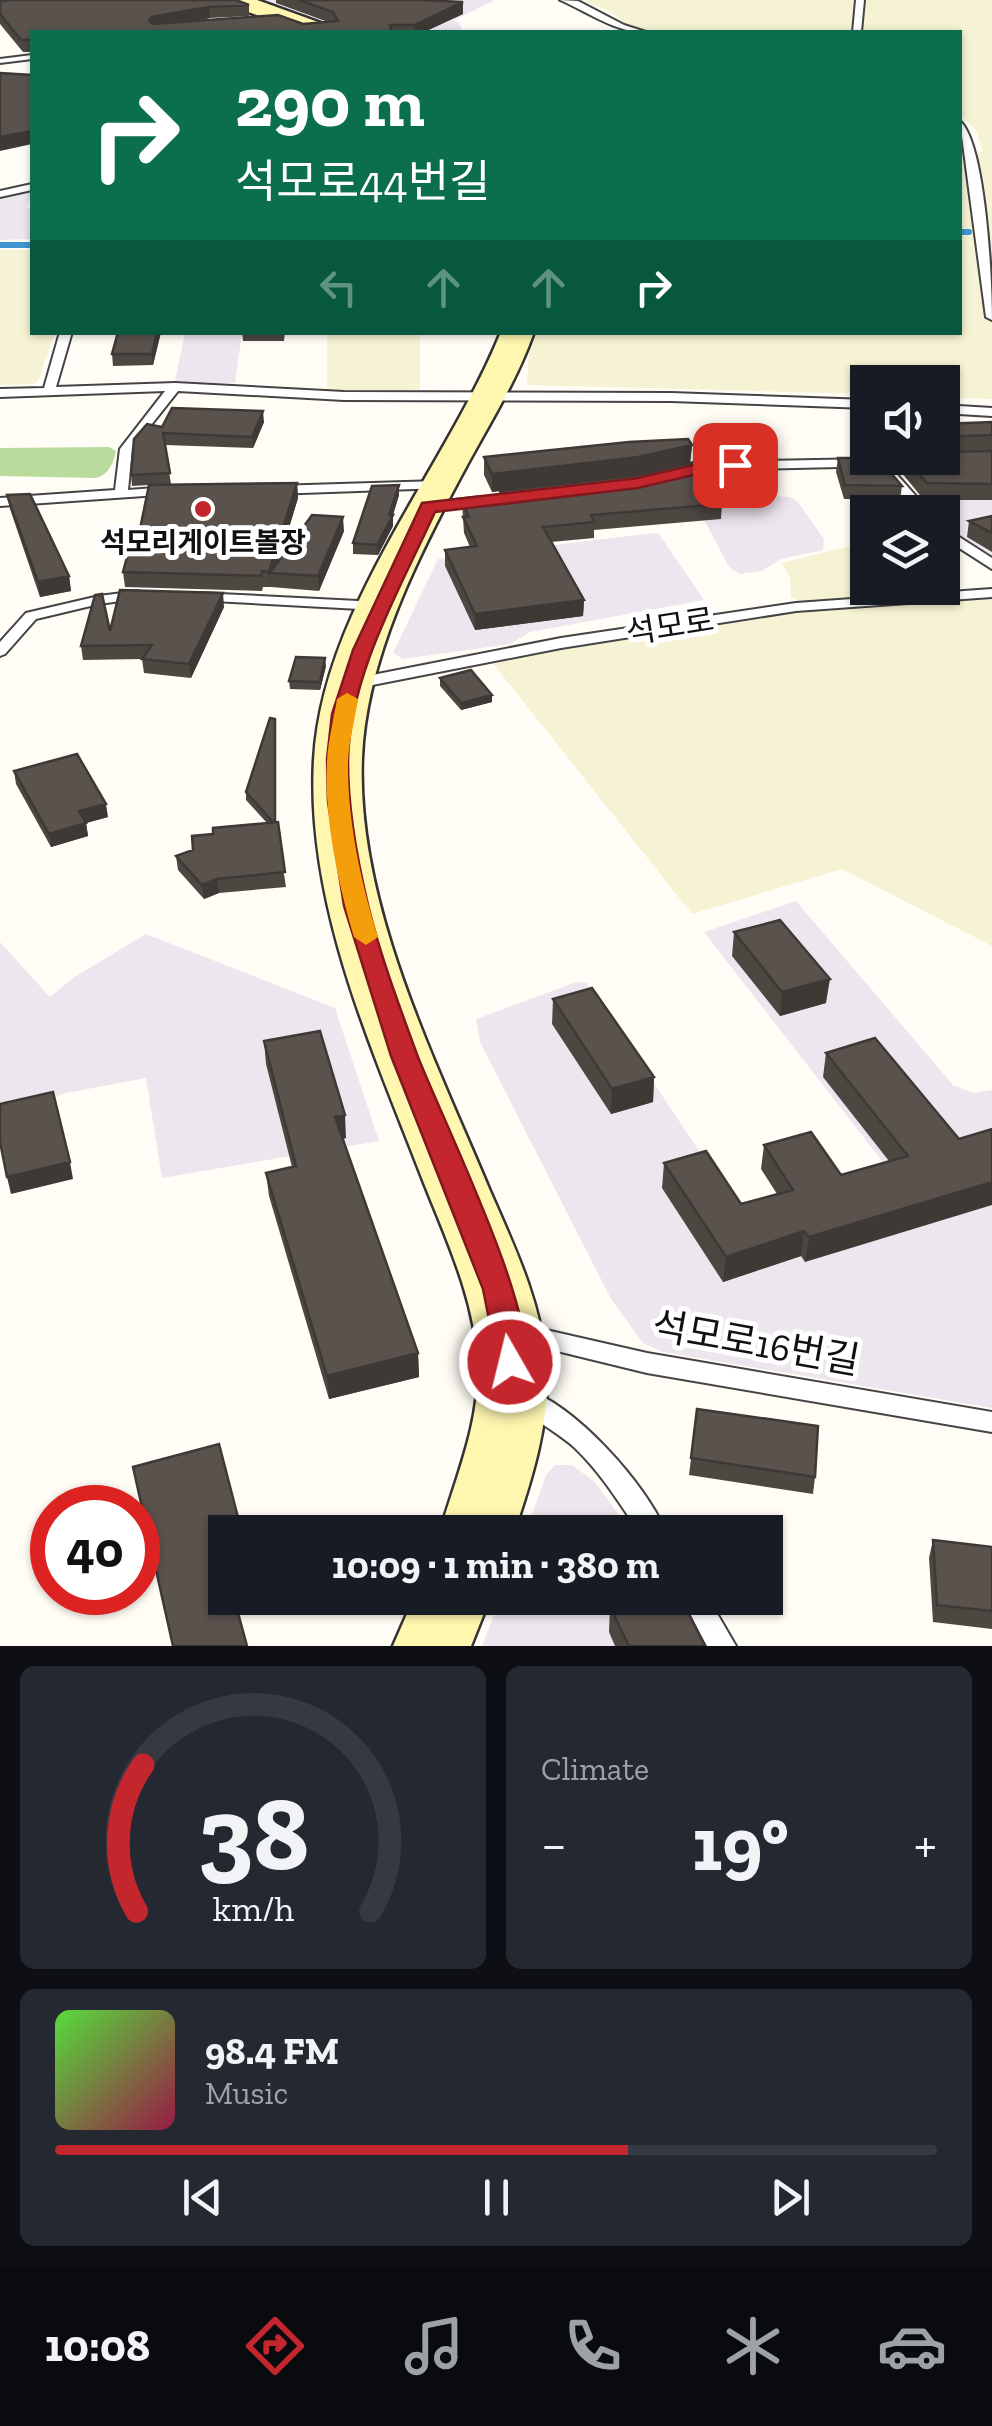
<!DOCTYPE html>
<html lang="en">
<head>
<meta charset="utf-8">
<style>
  :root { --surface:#171b24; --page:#242831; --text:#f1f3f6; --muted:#9ea1a6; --line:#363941; --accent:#c4262e }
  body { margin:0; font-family:"Zilla Slab","Noto Sans KR",serif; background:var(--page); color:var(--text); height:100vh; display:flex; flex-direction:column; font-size:38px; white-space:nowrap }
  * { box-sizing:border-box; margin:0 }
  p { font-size:32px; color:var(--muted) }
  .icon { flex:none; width:55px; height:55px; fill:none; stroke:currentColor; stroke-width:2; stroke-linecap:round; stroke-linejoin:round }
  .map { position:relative; height:1646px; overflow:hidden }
  .drawer { display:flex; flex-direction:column; gap:20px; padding:20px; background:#0d0f14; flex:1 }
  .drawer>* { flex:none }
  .top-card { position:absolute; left:30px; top:30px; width:932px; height:305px; border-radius:0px; box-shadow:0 2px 8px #0004; background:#0b6e4f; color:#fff; overflow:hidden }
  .buttons { position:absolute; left:850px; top:365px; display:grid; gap:20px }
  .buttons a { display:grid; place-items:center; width:110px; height:110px; border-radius:0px; background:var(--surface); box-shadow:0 2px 8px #0004; font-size:50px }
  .speed { position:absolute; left:30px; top:1485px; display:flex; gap:20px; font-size:50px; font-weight:700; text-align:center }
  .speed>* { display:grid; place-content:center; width:130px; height:130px; border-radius:50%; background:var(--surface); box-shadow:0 2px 8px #0004; line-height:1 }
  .speed .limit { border:15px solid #d22; background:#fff; color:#111 }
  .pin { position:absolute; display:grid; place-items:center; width:85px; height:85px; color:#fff; margin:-42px; border-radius:20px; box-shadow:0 5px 15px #0006 }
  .me { position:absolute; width:110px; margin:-55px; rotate:352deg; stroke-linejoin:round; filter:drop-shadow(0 0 8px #0008) }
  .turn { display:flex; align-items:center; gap:35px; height:210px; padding:0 40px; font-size:45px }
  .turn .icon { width:130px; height:130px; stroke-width:2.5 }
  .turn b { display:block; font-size:70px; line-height:85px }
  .lanes { display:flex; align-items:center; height:95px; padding:0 40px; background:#0003; justify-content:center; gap:50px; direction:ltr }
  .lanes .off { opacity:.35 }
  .big { font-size:75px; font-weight:700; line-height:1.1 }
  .drawer .card { flex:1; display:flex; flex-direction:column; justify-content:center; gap:15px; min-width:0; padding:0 35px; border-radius:15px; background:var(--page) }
  .drawer .dial { align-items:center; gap:0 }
  .dial svg { height:260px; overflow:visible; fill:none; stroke:var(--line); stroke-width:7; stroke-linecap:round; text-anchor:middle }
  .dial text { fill:var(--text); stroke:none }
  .song { display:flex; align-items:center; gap:30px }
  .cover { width:120px; height:120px; border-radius:15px; background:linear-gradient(135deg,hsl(110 70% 55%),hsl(340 70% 35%)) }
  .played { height:10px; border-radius:5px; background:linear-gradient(90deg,var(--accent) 65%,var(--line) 65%) }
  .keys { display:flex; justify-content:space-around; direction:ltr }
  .heat { display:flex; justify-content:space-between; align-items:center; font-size:55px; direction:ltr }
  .drawer .tiles { flex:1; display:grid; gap:20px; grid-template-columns:1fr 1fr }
  .card:last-child { grid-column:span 2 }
  .trip { position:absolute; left:208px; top:1515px; width:575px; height:100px; border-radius:0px; background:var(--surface); box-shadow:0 2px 8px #0004; font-weight:700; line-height:100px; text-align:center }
  .menu { display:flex; height:160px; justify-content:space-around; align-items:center; background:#090b0e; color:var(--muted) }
  .menu .icon { width:70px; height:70px }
  .menu .active { color:var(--accent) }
  .menu b { font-size:45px; color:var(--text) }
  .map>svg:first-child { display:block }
  .industrial { fill:#eee6ef }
  .farmland { fill:#f6f3d4 }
  .forest { fill:#b9dc9c }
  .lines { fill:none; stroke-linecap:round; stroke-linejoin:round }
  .stream { stroke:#3f96cf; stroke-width:6 }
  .lane-casing { stroke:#444; stroke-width:4 }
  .secondary-casing { stroke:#333; stroke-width:5 }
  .lane { fill:#fff; fill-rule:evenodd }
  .secondary { fill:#fff6b0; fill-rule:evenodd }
  .wall { fill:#4d4742 }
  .shaded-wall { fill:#3f3936 }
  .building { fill:#5a524d; stroke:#3f3936; stroke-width:2.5 }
  .route { fill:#c4262e; stroke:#7f191e; stroke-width:2.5 }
  .slow { fill:#f59e0b }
  .poi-dot { fill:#c4262e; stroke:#fff; stroke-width:4 }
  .labels { text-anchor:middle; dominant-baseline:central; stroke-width:10; stroke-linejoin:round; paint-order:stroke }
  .far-poi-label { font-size:28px; font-weight:bold; fill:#111; stroke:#fff }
  .street-label { font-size:32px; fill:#111; stroke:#fff }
  .near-street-label { font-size:38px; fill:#111; stroke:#fff }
</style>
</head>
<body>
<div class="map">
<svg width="992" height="1646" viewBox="0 0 992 1646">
  <rect width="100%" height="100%" fill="#fffdf5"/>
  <path class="industrial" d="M 253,0 L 495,0 L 453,21 L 459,22 L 463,32 L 339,32 Z
    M 32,191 L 27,208 L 32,208 L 32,239 L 0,240 L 0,197 Z
    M 185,333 L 242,333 L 235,383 L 174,385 Z
    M 746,469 L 760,495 L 790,497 L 798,502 L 824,539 L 823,550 L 781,559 L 762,571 L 740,574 L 729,567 L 696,504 L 704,471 Z
    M 992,485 L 992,561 L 943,523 L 942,512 L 930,512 L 916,496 Z
    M 654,533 L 659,534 L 704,600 L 530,632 L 510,644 L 403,659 L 393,653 L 438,559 Z
    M 796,901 L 953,1085 L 973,1093 L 992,1090 L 992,1408 L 663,1352 L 643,1343 L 611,1299 L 480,1042 L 476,1019 L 577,982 L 587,983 L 738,1209 L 885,1165 L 704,932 Z
    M 146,934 L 335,1008 L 379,1141 L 162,1178 L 146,1078 L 66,1093 L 0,1114 L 0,942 L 50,997 L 73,978 Z
    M 555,1465 L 572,1465 L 595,1482 L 631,1532 L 526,1532 L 546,1475 Z
    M 501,1598 L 672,1598 L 701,1646 L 482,1646 Z"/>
  <path class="farmland" d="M 582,0 L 992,0 L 992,399 L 943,397 L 942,382 L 868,382 L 867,394 L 527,385 L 530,333 L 960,332 L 960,157 L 983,152 L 976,130 L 960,115 L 960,32 L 662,32 L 629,27 L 609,11 Z
    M 0,250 L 32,250 L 32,332 L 55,333 L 38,381 L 33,384 L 0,385 Z
    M 327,333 L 420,333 L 420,389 L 371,394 L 327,391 Z
    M 867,542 L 868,588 L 938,588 L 937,591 L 802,602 L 791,597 L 790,577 L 781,563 Z
    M 992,597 L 992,946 L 842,869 L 692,914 L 491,661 L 795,611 Z"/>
  <path class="forest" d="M 109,447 L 116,451 C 113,464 109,474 96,478 L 0,476 L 0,448 Z"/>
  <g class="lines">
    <path class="stream" d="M 960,232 L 969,232
      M 0,245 L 32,245"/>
    <g class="lane-casing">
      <path id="lane" d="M 560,0 L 578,1 L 624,25 L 646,32 C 618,34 586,11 560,0 Z
        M 856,0 L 864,0 L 861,32 L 853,32 Z
        M 32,55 L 32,59 L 0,63 L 0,59 Z
        M 960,121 C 986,145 992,282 992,320 L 986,317 Z
        M 32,184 L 32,190 L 0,197 L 0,191 Z
        M 60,332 L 72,332 L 56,387 L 175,383 L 344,392 L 671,393 L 868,400 L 868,408 L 671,401 L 344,400 L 178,391 L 132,449 L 128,490 L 168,487 L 175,491 L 173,494 L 0,506 L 0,498 L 115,490 L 120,449 L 165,391 L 0,397 L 0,389 L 44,388 Z
        M 942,405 L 992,408 L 992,416 L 942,413 Z
        M 924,458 L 931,462 L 929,465 L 711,470 L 681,478 L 674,474 L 710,462 Z
        M 887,468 L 892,469 L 930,512 L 916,512 L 880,472 Z
        M 438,481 L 443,482 L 443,488 L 274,494 L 267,490 L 274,486 Z
        M 482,497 L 487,498 L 487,504 L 428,511 L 421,507 L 428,503 Z
        M 942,526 L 992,558 L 992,569 L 942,537 Z
        M 992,589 L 992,597 L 796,611 L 561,648 L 352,689 L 344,684 L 352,679 L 561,638 L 796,603 Z
        M 138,591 L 145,595 L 143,598 L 99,604 L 36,619 L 5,654 L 0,656 L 0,642 L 26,613 L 99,596 Z
        M 199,593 L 378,602 L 385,606 L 378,610 L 194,600 L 194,594 Z
        M 524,1325 L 647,1353 L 992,1412 L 992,1432 L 647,1373 L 516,1341 L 512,1334 L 516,1327 Z
        M 526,1389 C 576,1406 646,1484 666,1532 L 639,1532 C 620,1504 601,1473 576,1449 C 561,1434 521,1413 514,1399 L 517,1392 Z
        M 681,1598 L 708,1598 L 736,1646 L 707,1646 Z"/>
    </g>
    <g class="secondary-casing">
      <path id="secondary" d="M 226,0 L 257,0 L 332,27 L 335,32 L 304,32 L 229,5 Z
        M 501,332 L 534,332 C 517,380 490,423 466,467 C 419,554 366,658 362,758 C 356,904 435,1059 490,1191 C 514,1246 541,1302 546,1363 C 551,1420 532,1479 514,1532 L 440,1532 C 456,1477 480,1423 478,1364 C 475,1300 447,1241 424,1183 C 373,1050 306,906 314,760 C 322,608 446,468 501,332 Z
        M 414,1598 L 490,1598 L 471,1646 L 393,1646 Z"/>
    </g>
    <use href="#lane" class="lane"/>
    <use href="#secondary" class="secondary"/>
  </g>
  <path class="wall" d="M 276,0 L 422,0 L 463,2 L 463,14 L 424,32 L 32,32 L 32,64 L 30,52 L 23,52 L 0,24 L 0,1 L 249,5 L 249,16 L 210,18 L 194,21 L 303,24 L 328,22 L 276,3 Z
    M 161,332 L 153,365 L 113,366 L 112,354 Z
    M 242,332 L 285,332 L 284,341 L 243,341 Z
    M 264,422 L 253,448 L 165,445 L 171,484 L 297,483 L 298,498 L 279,561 L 344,531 L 319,591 L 271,587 L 271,586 L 271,587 L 263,587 L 262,591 L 125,587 L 123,572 L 139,534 L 149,485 L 132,486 L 131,475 L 162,427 Z
    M 992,422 L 992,500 L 924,500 L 901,472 L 903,458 L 942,458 L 942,424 Z
    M 692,445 L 690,463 L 492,492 L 484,475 L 484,457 Z
    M 838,458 L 902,486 L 900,500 L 844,499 L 836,472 Z
    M 399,485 L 399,495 L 393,515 L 393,526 L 378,555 L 353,554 L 353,543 Z
    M 500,491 L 722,504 L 721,519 L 594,530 L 594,538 L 551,542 L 584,600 L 583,616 L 475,630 L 445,566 L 445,550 L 470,547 L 464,533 L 462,502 L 500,498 Z
    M 7,495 L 69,576 L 71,591 L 40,597 L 10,509 Z
    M 992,516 L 992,552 L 967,537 L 969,521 Z
    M 224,607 L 191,678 L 144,673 L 142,659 L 83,660 L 81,646 L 110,631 Z
    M 326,666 L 320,690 L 290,689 L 289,681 Z
    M 440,678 L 492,702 L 461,710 L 440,686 Z
    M 14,771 L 108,817 L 86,823 L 88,836 L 51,847 L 16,784 Z
    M 246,792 L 276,822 L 286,887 L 219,893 L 204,899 L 178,870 L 176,856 L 193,850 L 213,834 L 267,823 L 246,800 Z
    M 734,932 L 826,1003 L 780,1016 L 732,956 Z
    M 553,999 L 654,1077 L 653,1102 L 611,1114 L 552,1024 Z
    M 264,1041 L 346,1138 L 343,1139 L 418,1353 L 419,1377 L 329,1399 L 269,1196 L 266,1173 L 292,1167 L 266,1064 Z
    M 826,1053 L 959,1139 L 805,1262 L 801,1256 L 723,1282 L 662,1188 L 664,1163 L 741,1204 L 777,1194 L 761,1169 L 764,1145 L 841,1175 L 889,1161 L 823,1077 Z
    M 697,1409 L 815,1477 L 813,1494 L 689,1475 Z
    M 933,1540 L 992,1547 L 992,1629 L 933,1622 L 929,1558 Z
    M 610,1607 L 705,1646 L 615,1646 L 609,1632 Z"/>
  <path class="shaded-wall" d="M 463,2 L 463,14 L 424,32 L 415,32 L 415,25 Z
    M 209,7 L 210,18 L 153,28 L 149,21 L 152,17 Z
    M 32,131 L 32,144 L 0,151 L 0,137 Z
    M 157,332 L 161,332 L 153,365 L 152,354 Z
    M 263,411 L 264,422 L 253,448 L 252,437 Z
    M 692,445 L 690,463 L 637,475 L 492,492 L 492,474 Z
    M 297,483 L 298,498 L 275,573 L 270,573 L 271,587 L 269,572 Z
    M 399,485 L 399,495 L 392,518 L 393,515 L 393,526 L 378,555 L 377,545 Z
    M 343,517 L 344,531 L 319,591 L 318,576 Z
    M 69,576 L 71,591 L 40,597 L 38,582 Z
    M 223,593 L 224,607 L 191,678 L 189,664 Z
    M 584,600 L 583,616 L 475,630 L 475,614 Z
    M 325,658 L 326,666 L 320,690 L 320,682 Z
    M 492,695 L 492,702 L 461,710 L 461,703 Z
    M 106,804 L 108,817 L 86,823 L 88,836 L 51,847 L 49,834 L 79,811 Z
    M 217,879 L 219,893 L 204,899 L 202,885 Z
    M 830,979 L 826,1003 L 780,1016 L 782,992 Z
    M 654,1077 L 653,1102 L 611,1114 L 612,1089 Z
    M 345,1115 L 346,1138 L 337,1140 L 335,1117 Z
    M 70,1162 L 73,1179 L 11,1194 L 7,1177 Z
    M 992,1182 L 992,1205 L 805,1262 L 809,1237 Z
    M 804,1231 L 801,1256 L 723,1282 L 726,1257 Z
    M 418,1353 L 419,1377 L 329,1399 L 327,1376 Z
    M 240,1525 L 241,1532 L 225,1532 L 225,1548 L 220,1549 L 217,1531 Z"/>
  <path class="building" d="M 9,0 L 236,0 L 249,5 L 209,7 L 152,17 L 149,21 L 153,24 L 278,15 L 303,24 L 338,21 L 333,12 L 299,0 L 422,0 L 463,2 L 415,25 L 390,25 L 392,32 L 32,32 L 32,40 L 21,40 L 0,14 L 0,1 Z
    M 0,73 L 32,75 L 32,131 L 0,137 Z
    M 118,332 L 157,332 L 152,354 L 112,354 Z
    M 172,408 L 263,411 L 252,437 L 163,433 L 170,473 L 131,475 L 134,439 L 147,424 L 162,427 Z
    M 992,422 L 992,435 L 942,437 L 942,424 Z
    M 688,439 L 692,445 L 638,457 L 492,474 L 484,457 L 629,442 Z
    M 992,451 L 992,484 L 927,483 L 904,458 L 942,458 L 942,452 Z
    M 838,458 L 878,458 L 902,486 L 845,485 Z
    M 699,461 L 722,504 L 591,515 L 594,522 L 543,527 L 584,600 L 475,614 L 445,550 L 477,546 L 463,517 L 469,517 L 462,502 L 503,497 L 500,491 L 639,475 Z
    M 297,483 L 269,572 L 262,571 L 261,576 L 123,572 L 133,534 L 139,534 L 149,485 Z
    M 399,485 L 389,515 L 393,515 L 377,545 L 353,543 L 372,486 Z
    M 30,494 L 69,576 L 38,582 L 7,495 Z
    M 312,515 L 343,517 L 318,576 L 270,573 Z
    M 992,516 L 992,533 L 969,521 Z
    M 120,590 L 223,593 L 189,664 L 142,659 L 152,645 L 81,646 L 95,595 L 102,594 L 110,631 Z
    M 296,657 L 325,658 L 320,682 L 289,681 Z
    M 471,670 L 492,695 L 461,703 L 440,678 Z
    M 270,718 L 275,719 L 275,822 L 273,822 L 246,792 Z
    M 77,754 L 106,804 L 79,811 L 86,823 L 49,834 L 14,771 Z
    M 278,822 L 285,872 L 217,879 L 202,885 L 176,856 L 193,850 L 192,836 L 213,834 L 213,828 Z
    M 780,920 L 830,979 L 782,992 L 734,932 Z
    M 592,988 L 654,1077 L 612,1089 L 553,999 Z
    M 320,1031 L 345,1115 L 335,1117 L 418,1353 L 327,1376 L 266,1173 L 296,1166 L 264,1041 Z
    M 875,1038 L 959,1139 L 992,1129 L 992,1182 L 809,1237 L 804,1231 L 726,1257 L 664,1163 L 706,1151 L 741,1204 L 793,1190 L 764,1145 L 811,1132 L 841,1175 L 908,1156 L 826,1053 Z
    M 53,1092 L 70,1162 L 7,1177 L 0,1142 L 0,1104 Z
    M 697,1409 L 818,1426 L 815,1477 L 691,1458 Z
    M 219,1444 L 240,1525 L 217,1531 L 225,1561 L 225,1598 L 234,1598 L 247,1646 L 173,1646 L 133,1467 Z
    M 933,1540 L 992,1547 L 992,1611 L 937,1605 Z
    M 637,1598 L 681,1598 L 705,1646 L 629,1646 L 610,1607 Z"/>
  <path class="route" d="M 735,460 L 743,465 L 741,469 L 710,471 L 638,488 L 435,512 C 400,589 349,675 348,762 C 348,809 357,859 368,905 C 380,955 400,1008 418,1057 C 439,1112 545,1326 522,1370 L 510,1374 L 499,1370 L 483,1289 L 391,1056 L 344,906 L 328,802 L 327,759 L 332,714 L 353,650 L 422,503 L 638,478 L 710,461 Z"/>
  <path class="slow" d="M 347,693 L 358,699 C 355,719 349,741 348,761 C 347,819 361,883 378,937 L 366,945 L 354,937 C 338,883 324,818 327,761 C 328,740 334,719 337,699 Z"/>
  <circle class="poi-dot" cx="203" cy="509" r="10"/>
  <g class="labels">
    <g class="far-poi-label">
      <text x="203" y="542">석모리게이트볼장</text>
    </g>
    <g class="street-label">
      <text transform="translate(670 626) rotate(-9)">석모로</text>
    </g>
    <g class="near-street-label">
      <text transform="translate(756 1343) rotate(10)">석모로16번길</text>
    </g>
  </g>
</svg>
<div class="buttons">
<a><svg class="icon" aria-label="sound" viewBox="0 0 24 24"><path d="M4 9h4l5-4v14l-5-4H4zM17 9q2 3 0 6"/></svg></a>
<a><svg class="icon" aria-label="layers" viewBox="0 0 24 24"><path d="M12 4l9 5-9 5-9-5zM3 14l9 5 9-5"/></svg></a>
</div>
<div class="speed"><div class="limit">40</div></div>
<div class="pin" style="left:735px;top:465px;background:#d93025"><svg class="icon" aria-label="arrive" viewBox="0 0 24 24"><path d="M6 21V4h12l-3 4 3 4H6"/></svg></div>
<svg class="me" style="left:510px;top:1362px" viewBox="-20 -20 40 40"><circle r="17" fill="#c4262e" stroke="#fff" stroke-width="3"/><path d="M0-11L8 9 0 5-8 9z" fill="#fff"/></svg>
<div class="trip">10:09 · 1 min · 380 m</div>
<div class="top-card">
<div class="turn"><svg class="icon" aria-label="right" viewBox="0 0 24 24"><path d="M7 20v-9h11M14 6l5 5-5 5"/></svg><div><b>290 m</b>석모로44번길</div></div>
<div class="lanes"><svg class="icon off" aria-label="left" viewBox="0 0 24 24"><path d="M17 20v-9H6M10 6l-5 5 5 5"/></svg><svg class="icon off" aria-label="ahead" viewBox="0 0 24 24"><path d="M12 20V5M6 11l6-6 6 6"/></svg><svg class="icon off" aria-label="ahead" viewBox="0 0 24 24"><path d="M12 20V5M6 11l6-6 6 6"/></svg><svg class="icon" aria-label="right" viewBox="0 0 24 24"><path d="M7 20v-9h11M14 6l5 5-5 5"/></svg></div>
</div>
</div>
<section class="drawer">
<div class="tiles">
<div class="card dial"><svg viewBox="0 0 100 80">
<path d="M14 69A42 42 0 1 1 86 69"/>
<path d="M14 69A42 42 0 0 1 16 24" stroke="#c4262e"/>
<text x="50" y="56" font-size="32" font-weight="700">38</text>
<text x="50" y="72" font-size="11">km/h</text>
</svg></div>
<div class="card"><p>Climate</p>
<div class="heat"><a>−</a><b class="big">19°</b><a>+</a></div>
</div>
<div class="card">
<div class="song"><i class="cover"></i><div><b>98.4 FM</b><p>Music</p></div></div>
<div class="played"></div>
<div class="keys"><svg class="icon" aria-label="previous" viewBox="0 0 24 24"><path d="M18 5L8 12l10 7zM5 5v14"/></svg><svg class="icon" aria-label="pause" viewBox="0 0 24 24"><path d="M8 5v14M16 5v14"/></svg><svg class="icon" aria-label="next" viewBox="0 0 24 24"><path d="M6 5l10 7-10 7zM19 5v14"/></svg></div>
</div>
</div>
</section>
<nav class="menu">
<b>10:08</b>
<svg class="icon active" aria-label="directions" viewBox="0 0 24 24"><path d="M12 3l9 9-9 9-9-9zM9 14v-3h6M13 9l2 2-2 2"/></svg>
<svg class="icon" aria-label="music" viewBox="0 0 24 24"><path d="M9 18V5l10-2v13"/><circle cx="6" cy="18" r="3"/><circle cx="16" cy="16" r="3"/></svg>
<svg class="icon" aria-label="phone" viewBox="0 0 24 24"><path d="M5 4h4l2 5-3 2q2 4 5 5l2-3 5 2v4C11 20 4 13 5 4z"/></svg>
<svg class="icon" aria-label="climate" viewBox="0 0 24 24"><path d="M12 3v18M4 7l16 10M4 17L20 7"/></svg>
<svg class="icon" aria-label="car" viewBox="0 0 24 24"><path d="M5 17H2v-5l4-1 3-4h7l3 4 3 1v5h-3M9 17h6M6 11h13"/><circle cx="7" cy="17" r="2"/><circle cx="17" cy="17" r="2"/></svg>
</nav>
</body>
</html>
